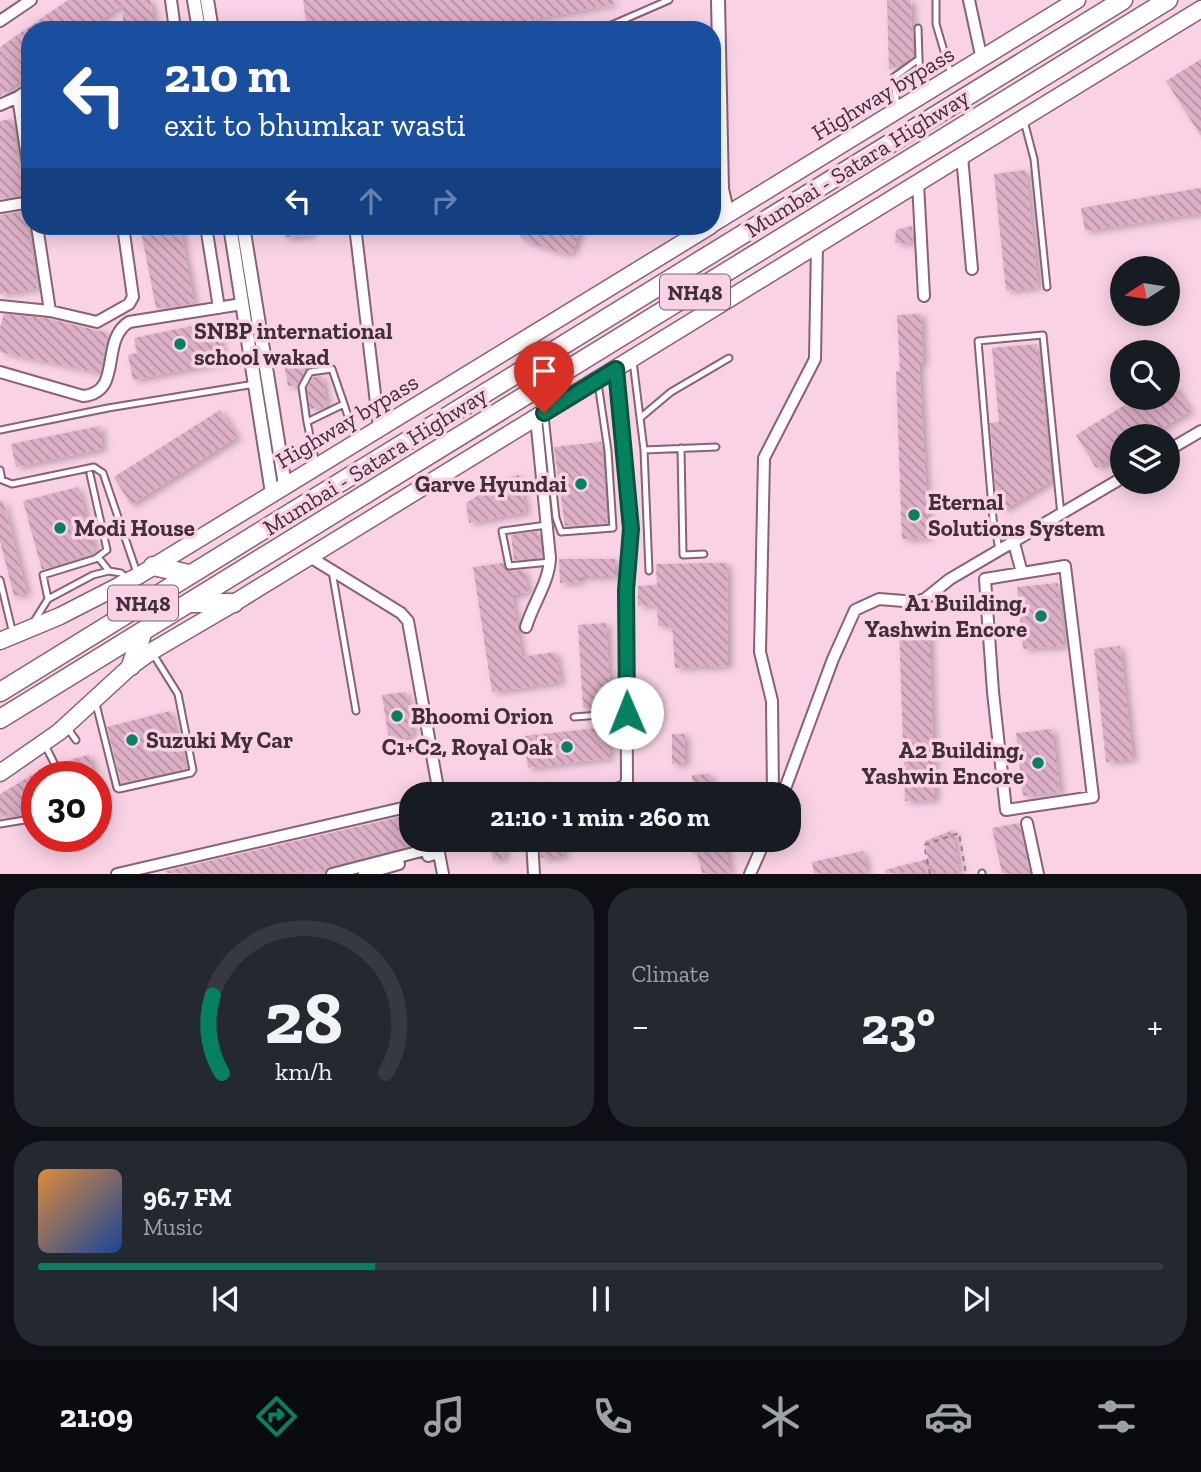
<!DOCTYPE html>
<html lang="en">
<head>
<meta charset="utf-8">
<style>
  :root { --surface:#171b24; --page:#242831; --text:#f1f3f6; --muted:#9ea1a6; --line:#363941; --accent:#038161 }
  body { margin:0; font-family:"Zilla Slab",serif; background:var(--page); color:var(--text); height:100vh; display:flex; flex-direction:column; font-size:26px; white-space:nowrap }
  * { box-sizing:border-box; margin:0 }
  p { font-size:23px; color:var(--muted) }
  .icon { flex:none; width:38px; height:38px; fill:none; stroke:currentColor; stroke-width:2; stroke-linecap:round; stroke-linejoin:round }
  .map { position:relative; height:874px; overflow:hidden }
  .details { display:flex; flex-direction:column; gap:14px; padding:14px; background:#0d0f14; flex:1 }
  .details>* { flex:none }
  .guide { position:absolute; left:21px; top:21px; width:700px; height:214px; border-radius:28px; box-shadow:0 4px 18px #0003; background:#1a4fa0; color:#fff; overflow:hidden }
  .needle { width:46px; rotate:258deg }
  .buttons { position:absolute; left:1110px; top:256px; display:grid; gap:14px }
  .buttons a { display:grid; place-items:center; width:70px; height:70px; border-radius:50%; background:var(--surface); box-shadow:0 4px 18px #0003; font-size:35px }
  .speed { position:absolute; left:21px; top:761px; display:flex; gap:14px; font-size:35px; font-weight:700; text-align:center }
  .speed>* { display:grid; place-content:center; width:91px; height:91px; border-radius:50%; background:var(--surface); box-shadow:0 4px 18px #0003; line-height:1 }
  .speed .limit { border:10px solid #d22; background:#fff; color:#111 }
  .pin { position:absolute; display:grid; place-items:center; width:60px; height:60px; color:#fff; margin:-72px -30px; border-radius:50% 50% 50% 0; rotate:-45deg; box-shadow:0 0 7px #0007 }
  .pin .icon { rotate:45deg }
  .me { position:absolute; width:77px; margin:-38px; rotate:359deg; stroke-linejoin:round; filter:drop-shadow(0 0 5px #0008) }
  .turn { display:flex; align-items:center; gap:24px; height:147px; padding:0 28px; font-size:32px }
  .turn .icon { width:91px; height:91px; stroke-width:2.5 }
  .turn b { display:block; font-size:49px; line-height:60px }
  .lanes { display:flex; align-items:center; height:66px; padding:0 28px; background:#0003; justify-content:center; gap:35px; direction:ltr }
  .lanes .off { opacity:.35 }
  .big { font-size:52px; font-weight:800; line-height:1.1 }
  .details .tile { flex:1; display:flex; flex-direction:column; justify-content:center; gap:10px; min-width:0; padding:0 24px; border-radius:28px; background:var(--page) }
  .details .dial { align-items:center; gap:0 }
  .dial svg { height:182px; overflow:visible; fill:none; stroke:var(--line); stroke-width:7; stroke-linecap:round; text-anchor:middle }
  .dial text { fill:var(--text); stroke:none }
  .song { display:flex; align-items:center; gap:21px }
  .cover { width:84px; height:84px; border-radius:10px; background:linear-gradient(135deg,hsl(30 70% 55%),hsl(220 70% 35%)) }
  .played { height:7px; border-radius:4px; background:linear-gradient(90deg,var(--accent) 30%,var(--line) 30%) }
  .keys { display:flex; justify-content:space-around; direction:ltr }
  .heat { display:flex; justify-content:space-between; align-items:center; font-size:38px; direction:ltr }
  .details .tiles { flex:1; display:grid; gap:14px; grid-template-columns:1fr 1fr }
  .tile:last-child { grid-column:span 2 }
  .trip { position:absolute; left:399px; top:782px; width:402px; height:70px; border-radius:28px; background:var(--surface); box-shadow:0 4px 18px #0003; font-weight:800; line-height:70px; text-align:center }
  .tab-bar { display:flex; height:112px; justify-content:space-around; align-items:center; background:#090b0e; color:var(--muted) }
  .tab-bar .icon { width:49px; height:49px }
  .tab-bar .selected { color:var(--accent) }
  .tab-bar b { font-size:32px; color:var(--text) }
  .map>svg:first-child { display:block }
  .building { fill:url(#building-back-hatch); filter:url(#shadow) }
  .lines { fill:none; stroke-linecap:round; stroke-linejoin:round }
  .service-casing { stroke:#896075; stroke-width:9 }
  .minor-casing { stroke:#896075; stroke-width:14 }
  .tertiary-casing { stroke:#896075; stroke-width:16 }
  .primary-casing { stroke:#896075; stroke-width:19 }
  .trunk-casing { stroke:#896075; stroke-width:21 }
  .path { stroke:#967b88; stroke-width:2; stroke-dasharray:5 5; stroke-linecap:butt }
  .service { stroke:#fff; stroke-width:5 }
  .minor { stroke:#fff; stroke-width:10 }
  .tertiary { stroke:#fff; stroke-width:12 }
  .primary { stroke:#fff; stroke-width:16 }
  .trunk { stroke:#fff; stroke-width:18 }
  .route-casing { stroke:#02543f; stroke-width:18 }
  .route { stroke:#038161; stroke-width:12 }
  .poi-dot { fill:#038161; stroke:#f9d3e5; stroke-width:2.5 }
  .labels { text-anchor:middle; dominant-baseline:central; stroke-width:7; stroke-linejoin:round; paint-order:stroke }
  .shield { fill:#f9d3e5; stroke:#78606c; stroke-width:2 }
  .shield-label { font-size:21px; font-weight:bold; fill:#412f38 }
  .street-label { font-size:23px; fill:#412f38; stroke:#f9d3e5 }
  .poi-label { font-size:23px; font-weight:bold; fill:#412f38; stroke:#f9d3e5; text-anchor:start }
</style>
</head>
<body>
<div class="map">
<svg width="1201" height="874" viewBox="0 0 1201 874">
  <defs>
    <pattern id="building-back-hatch" width="6" height="6" patternUnits="userSpaceOnUse" patternTransform="scale(1.75)"><rect width="6" height="6" fill="#ddafc6"/><path d="M-1 5l2 2M0 0l6 6M5-1l2 2" fill="none" stroke="#b58fa2"/></pattern>
    <filter id="shadow"><feDropShadow dx="4.5" dy="2.5" stdDeviation="3.5" flood-color="#0004"/></filter>
  </defs>
  <rect width="100%" height="100%" fill="#f9d3e5"/>
  <path class="building" d="M 68,0 L 151,0 L 154,30 L 123,30 L 123,4 L 87,30 L 30,30 L 30,73 L 0,96 L 0,47 Z
    M 303,0 L 613,0 L 614,4 L 480,30 L 307,30 Z
    M 887,0 L 911,0 L 913,57 L 889,70 Z
    M 1201,59 L 1201,136 L 1166,81 Z
    M 11,119 L 25,195 L 0,199 L 0,121 Z
    M 1026,170 L 1038,287 L 1006,291 L 994,174 Z
    M 1201,188 L 1201,213 L 1085,231 L 1081,208 Z
    M 24,211 L 38,288 L 0,294 L 0,215 Z
    M 140,226 L 180,226 L 194,304 L 156,308 Z
    M 284,226 L 310,226 L 311,235 L 285,238 Z
    M 532,226 L 581,226 L 573,252 L 564,254 L 528,242 L 521,237 L 517,229 Z
    M 912,226 L 913,243 L 895,243 L 896,230 Z
    M 4,314 L 45,318 L 108,333 L 100,373 L 0,352 L 0,328 Z
    M 921,314 L 923,364 L 919,364 L 929,538 L 902,539 L 896,372 L 900,371 L 897,315 Z
    M 216,321 L 224,362 L 133,380 L 128,355 L 137,353 L 134,338 Z
    M 1037,344 L 1051,481 L 1004,510 L 996,497 L 990,423 L 999,422 L 992,348 Z
    M 298,361 L 298,366 L 320,363 L 321,365 L 308,367 L 297,385 L 288,386 L 284,363 Z
    M 322,376 L 327,406 L 310,409 L 307,388 L 313,377 Z
    M 1175,386 L 1190,411 L 1149,436 L 1122,436 L 1122,452 L 1096,468 L 1076,435 L 1138,397 L 1167,397 L 1167,391 Z
    M 220,410 L 237,437 L 131,505 L 114,477 Z
    M 100,426 L 102,449 L 16,467 L 11,444 Z
    M 601,442 L 607,523 L 565,526 L 554,447 Z
    M 519,475 L 526,512 L 469,523 L 466,503 L 506,478 Z
    M 78,487 L 95,552 L 42,570 L 23,501 Z
    M 3,500 L 27,593 L 14,596 L 0,541 L 0,501 Z
    M 538,531 L 542,557 L 514,560 L 511,535 Z
    M 559,559 L 615,559 L 615,577 L 580,577 L 580,582 L 560,583 Z
    M 503,563 L 508,571 L 524,570 L 528,592 L 512,595 L 522,657 L 555,652 L 561,682 L 492,692 L 473,567 Z
    M 727,563 L 728,666 L 675,668 L 672,626 L 658,626 L 657,605 L 638,606 L 638,586 L 657,585 L 656,564 Z
    M 1058,583 L 1064,646 L 1023,649 L 1017,587 Z
    M 606,623 L 611,706 L 583,708 L 578,625 Z
    M 899,628 L 929,628 L 935,800 L 905,801 Z
    M 1120,646 L 1133,759 L 1106,762 L 1094,649 Z
    M 406,692 L 413,736 L 389,740 L 382,695 Z
    M 170,711 L 185,769 L 121,783 L 107,727 Z
    M 607,727 L 610,758 L 528,768 L 524,736 Z
    M 1052,729 L 1060,792 L 1023,796 L 1016,733 Z
    M 672,734 L 685,734 L 685,764 L 672,764 Z
    M 89,755 L 94,777 L 74,777 L 69,760 Z
    M 37,772 L 37,812 L 31,814 L 25,809 L 19,816 L 14,816 L 10,813 L 0,819 L 0,794 Z
    M 710,774 L 711,790 L 693,791 L 692,775 Z
    M 404,816 L 405,819 L 411,817 L 411,840 L 415,840 L 415,844 L 330,866 L 325,870 L 315,872 L 314,869 L 291,873 L 167,873 L 166,871 Z
    M 1019,823 L 1030,873 L 1002,873 L 992,828 Z
    M 953,830 L 959,873 L 886,873 L 885,870 L 928,859 L 925,841 Z
    M 502,840 L 505,858 L 493,860 L 490,842 Z
    M 690,840 L 724,840 L 731,873 L 702,873 L 697,852 L 693,853 Z
    M 563,844 L 564,856 L 541,858 L 540,846 Z
    M 863,851 L 867,873 L 814,873 L 812,862 Z"/>
  <g class="lines">
    <g class="service-casing">
      <path id="service" d="M 936,0 L 936,24 L 951,75
        M 600,30 L 669,0
        M 919,59 L 921,91
        M 897,108 L 894,77 L 919,59 L 918,28
        M 1024,121 L 1034,159 L 1047,287
        M 633,361 L 644,450 L 716,447
        M 545,416 L 556,518 L 561,532 L 613,528 L 608,451 L 598,383
        M 640,418 L 671,392 L 729,358
        M 307,422 L 302,387 L 310,372 L 332,369 L 344,404
        M 0,430 L 108,408 L 255,384
        M 681,448 L 683,555 L 704,554
        M 644,450 L 649,571
        M 316,464 L 307,422 L 344,404 L 356,441
        M 0,470 L 2,480 L 12,484 L 94,467 L 103,473 L 137,573
        M 547,525 L 502,531 L 509,566 L 550,562
        M 999,549 L 993,519 L 978,341 L 1043,335 L 1061,515
        M 98,557 L 109,571
        M 332,571 L 356,711
        M 0,580 L 13,634
        M 48,599 L 43,575 L 95,559 L 107,550 L 90,474
        M 33,623 L 48,599 L 93,575 L 109,571 L 121,573 L 127,579
        M 96,704 L 117,788 L 119,789 L 191,773 L 193,770 L 178,694 L 153,654
        M 574,717 L 626,713
        M 68,729 L 76,740
        M 45,745 L 61,777
        M 0,824 L 37,818
        M 982,873 L 982,874"/>
    </g>
    <g class="minor-casing">
      <path id="minor" d="M 171,0 L 175,30
        M 969,0 L 982,60
        M 0,21 L 31,0
        M 18,97 L 30,177
        M 0,105 L 18,97 L 30,89
        M 962,156 L 972,269
        M 918,183 L 924,296
        M 0,207 L 30,202
        M 37,226 L 50,311
        M 206,226 L 219,308
        M 355,226 L 379,428
        M 0,306 L 50,311 L 97,322 L 129,304 L 133,297 L 123,226
        M 0,372 L 83,396 C 124,392 99,341 129,322 L 242,304
        M 1167,451 L 1201,431
        M 1014,543 L 1022,573
        M 310,557 L 401,613 L 408,621 L 439,794
        M 1065,566 L 1093,797 L 1006,810 L 993,692 L 985,579 Z
        M 526,627 C 533,603 549,583 550,558 L 536,418
        M 544,794 L 617,789 L 624,786 L 627,781 L 626,590 L 631,529 L 616,369
        M 773,794 L 772,701 L 760,652 L 764,458 L 815,359 L 817,245
        M 783,794 L 833,659 L 855,610 L 879,599 L 916,602 L 925,599 L 950,579 L 1122,478
        M 1027,823 L 1038,874
        M 532,840 L 534,874
        M 428,856 L 439,853 L 443,874
        M 117,874 L 411,806
        M 332,874 L 433,848 L 432,840
        M 364,874 L 399,864
        M 750,874 L 765,840"/>
    </g>
    <g class="tertiary-casing">
      <path id="tertiary" d="M 194,0 L 199,30
        M 207,0 L 212,30
        M 718,0 L 722,189 L 728,215
        M 230,226 L 272,493
        M 243,226 L 285,485"/>
    </g>
    <g class="primary-casing">
      <path id="primary" d="M 712,224 L 1077,0
        M 0,641 L 60,616 L 138,576 L 710,226
        M 0,773 L 59,732 L 131,666 L 152,651 L 234,603 L 1201,9"/>
    </g>
    <g class="trunk-casing">
      <path id="trunk" d="M 153,566 L 189,574
        M 192,603 L 234,603
        M 120,617 L 122,585
        M 131,666 L 143,631
        M 0,692 L 1123,0
        M 0,719 L 1168,0"/>
    </g>
    <path class="path" d="M 930,874 L 924,845 L 959,833 L 966,874"/>
    <use href="#service" class="service"/>
    <use href="#minor" class="minor"/>
    <use href="#tertiary" class="tertiary"/>
    <use href="#primary" class="primary"/>
    <use href="#trunk" class="trunk"/>
  </g>
  <g class="lines">
    <g class="route-casing">
      <path id="route" d="M 544,413 L 616,369 L 631,529 L 626,590 L 627,713"/>
    </g>
    <use href="#route" class="route"/>
  </g>
  <g class="poi-dot">
    <circle cx="180" cy="344" r="7"/>
    <circle cx="581" cy="484" r="7"/>
    <circle cx="914" cy="515" r="7"/>
    <circle cx="60" cy="528" r="7"/>
    <circle cx="1041" cy="616" r="7"/>
    <circle cx="397" cy="716" r="7"/>
    <circle cx="132" cy="740" r="7"/>
    <circle cx="567" cy="747" r="7"/>
    <circle cx="1038" cy="763" r="7"/>
  </g>
  <g class="labels">
    <g class="shield">
      <rect x="660" y="274.5" width="70" height="35" rx="5"/>
      <rect x="108" y="585.5" width="70" height="35" rx="5"/>
    </g>
    <g class="shield-label">
      <text x="695" y="292">NH48</text>
      <text x="143" y="603">NH48</text>
    </g>
    <g class="street-label">
      <text transform="translate(883 93) rotate(-31)">Highway bypass</text>
      <text transform="translate(857 163) rotate(-32)">Mumbai - Satara Highway</text>
      <text transform="translate(347 421) rotate(-31)">Highway bypass</text>
      <text transform="translate(375 461) rotate(-32)">Mumbai - Satara Highway</text>
    </g>
    <g class="poi-label">
      <text x="194" y="331">SNBP international<tspan x="194" dy="26">school wakad</tspan></text>
      <text x="567" y="484" text-anchor="end">Garve Hyundai</text>
      <text x="928" y="502">Eternal<tspan x="928" dy="26">Solutions System</tspan></text>
      <text x="74" y="528">Modi House</text>
      <text x="1027" y="603" text-anchor="end">A1 Building,<tspan x="1027" dy="26">Yashwin Encore</tspan></text>
      <text x="411" y="716">Bhoomi Orion</text>
      <text x="146" y="740">Suzuki My Car</text>
      <text x="553" y="747" text-anchor="end">C1+C2, Royal Oak</text>
      <text x="1024" y="750" text-anchor="end">A2 Building,<tspan x="1024" dy="26">Yashwin Encore</tspan></text>
    </g>
  </g>
</svg>
<div class="buttons">
<a><svg class="needle" viewBox="-14 -14 28 28"><path d="M0-13l5 13h-10z" fill="#e53935"/><path d="M0 13l5-13h-10z" fill="#9ea1a6"/></svg></a>
<a><svg class="icon" aria-label="search" viewBox="0 0 24 24"><circle cx="10" cy="10" r="6"/><path d="M15 15l6 6"/></svg></a>
<a><svg class="icon" aria-label="layers" viewBox="0 0 24 24"><path d="M12 4l9 5-9 5-9-5zM3 14l9 5 9-5"/></svg></a>
</div>
<div class="speed"><div class="limit">30</div></div>
<div class="pin" style="left:544px;top:413px;background:#d93025"><svg class="icon" aria-label="arrive" viewBox="0 0 24 24"><path d="M6 21V4h12l-3 4 3 4H6"/></svg></div>
<svg class="me" style="left:627px;top:713px" viewBox="-20 -20 40 40"><circle r="19" fill="#fff"/><path d="M0-13L10 11 0 6-10 11z" fill="#038161"/></svg>
<div class="trip">21:10 · 1 min · 260 m</div>
<div class="guide">
<div class="turn"><svg class="icon" aria-label="left" viewBox="0 0 24 24"><path d="M17 20v-9H6M10 6l-5 5 5 5"/></svg><div><b>210 m</b>exit to bhumkar wasti</div></div>
<div class="lanes"><svg class="icon" aria-label="left" viewBox="0 0 24 24"><path d="M17 20v-9H6M10 6l-5 5 5 5"/></svg><svg class="icon off" aria-label="ahead" viewBox="0 0 24 24"><path d="M12 20V5M6 11l6-6 6 6"/></svg><svg class="icon off" aria-label="right" viewBox="0 0 24 24"><path d="M7 20v-9h11M14 6l5 5-5 5"/></svg></div>
</div>
</div>
<section class="details">
<div class="tiles">
<div class="tile dial"><svg viewBox="0 0 100 80">
<path d="M14 69A42 42 0 1 1 86 69"/>
<path d="M14 69A42 42 0 0 1 10 35" stroke="#038161"/>
<text x="50" y="56" font-size="32" font-weight="700">28</text>
<text x="50" y="72" font-size="11">km/h</text>
</svg></div>
<div class="tile"><p>Climate</p>
<div class="heat"><a>−</a><b class="big">23°</b><a>+</a></div>
</div>
<div class="tile">
<div class="song"><i class="cover"></i><div><b>96.7 FM</b><p>Music</p></div></div>
<div class="played"></div>
<div class="keys"><svg class="icon" aria-label="previous" viewBox="0 0 24 24"><path d="M18 5L8 12l10 7zM5 5v14"/></svg><svg class="icon" aria-label="pause" viewBox="0 0 24 24"><path d="M8 5v14M16 5v14"/></svg><svg class="icon" aria-label="next" viewBox="0 0 24 24"><path d="M6 5l10 7-10 7zM19 5v14"/></svg></div>
</div>
</div>
</section>
<nav class="tab-bar">
<b>21:09</b>
<svg class="icon selected" aria-label="directions" viewBox="0 0 24 24"><path d="M12 3l9 9-9 9-9-9zM9 14v-3h6M13 9l2 2-2 2"/></svg>
<svg class="icon" aria-label="music" viewBox="0 0 24 24"><path d="M9 18V5l10-2v13"/><circle cx="6" cy="18" r="3"/><circle cx="16" cy="16" r="3"/></svg>
<svg class="icon" aria-label="phone" viewBox="0 0 24 24"><path d="M5 4h4l2 5-3 2q2 4 5 5l2-3 5 2v4C11 20 4 13 5 4z"/></svg>
<svg class="icon" aria-label="climate" viewBox="0 0 24 24"><path d="M12 3v18M4 7l16 10M4 17L20 7"/></svg>
<svg class="icon" aria-label="car" viewBox="0 0 24 24"><path d="M5 17H2v-5l4-1 3-4h7l3 4 3 1v5h-3M9 17h6M6 11h13"/><circle cx="7" cy="17" r="2"/><circle cx="17" cy="17" r="2"/></svg>
<svg class="icon" aria-label="filters" viewBox="0 0 24 24"><path d="M4 7h16M4 17h16"/><circle cx="9" cy="7" r="2"/><circle cx="15" cy="17" r="2"/></svg>
</nav>
</body>
</html>
